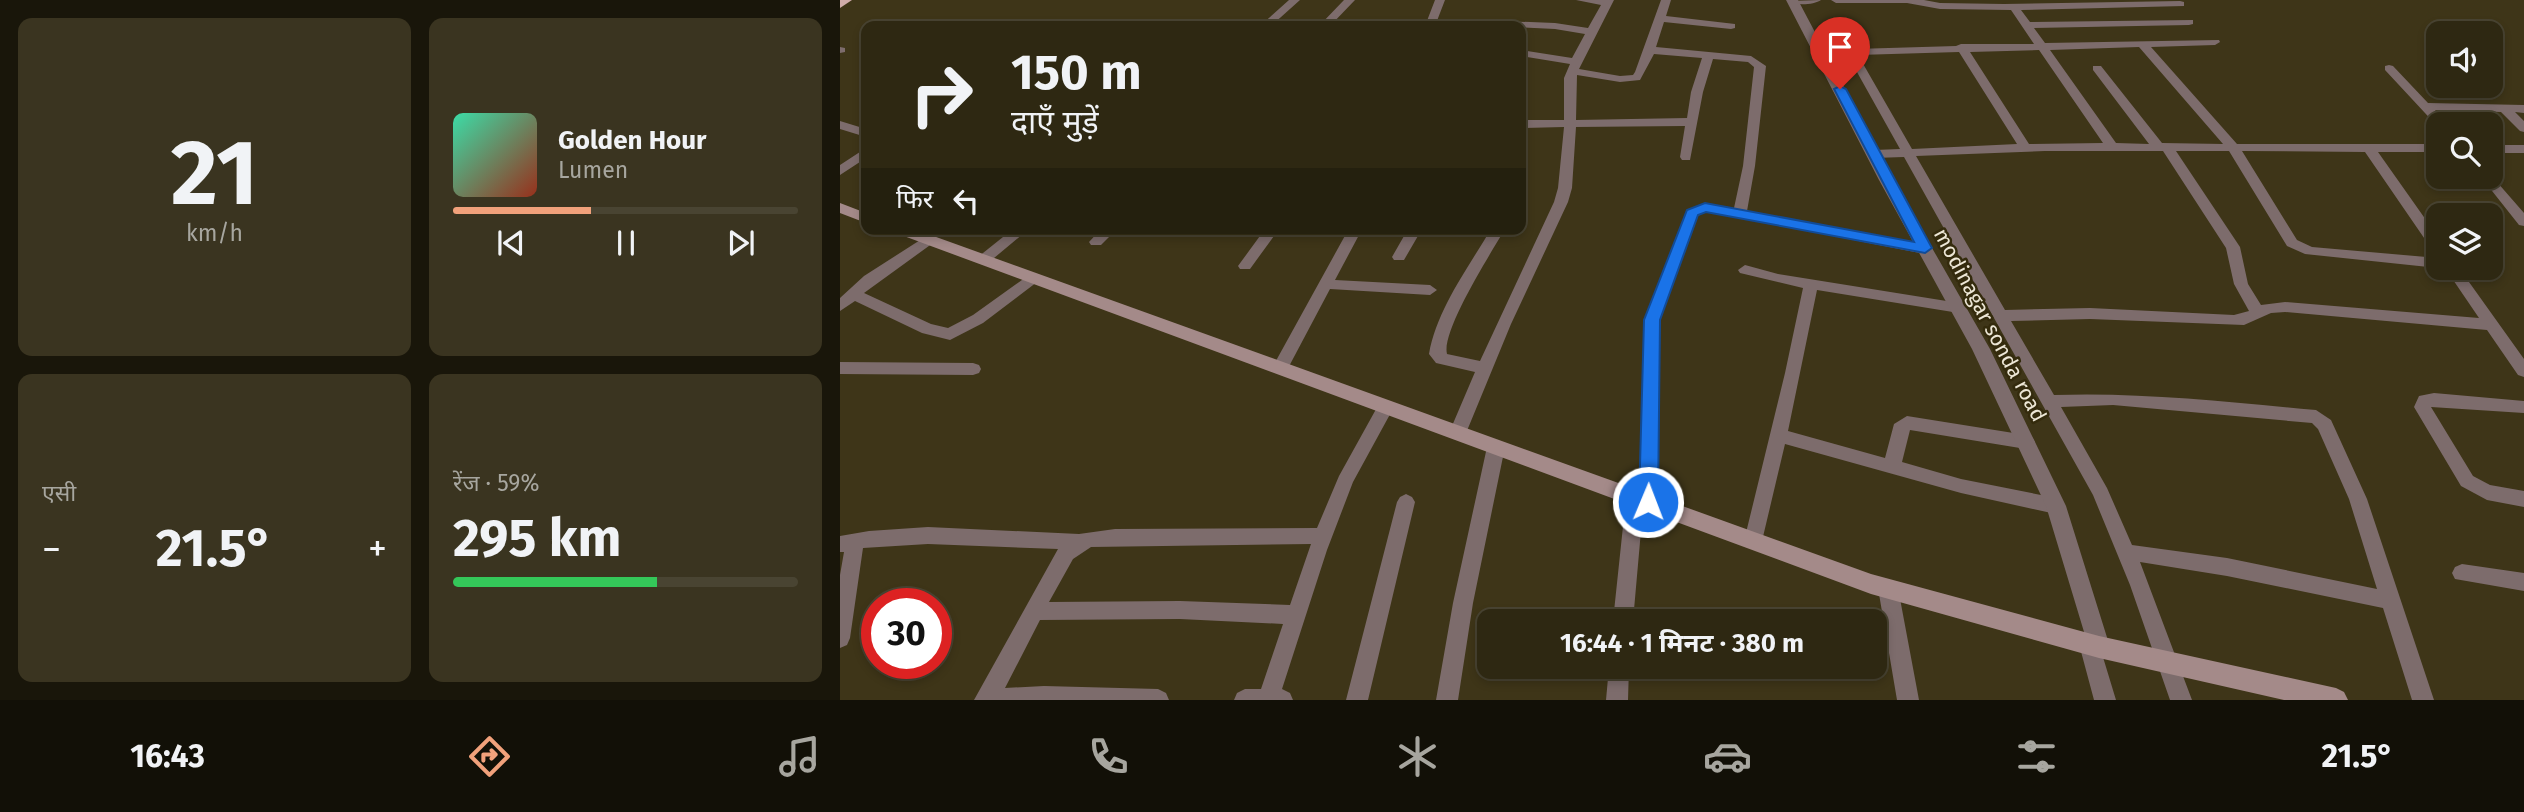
<!DOCTYPE html>
<html lang="hi">
<head>
<meta charset="utf-8">
<style>
  :root { --surface:#2e2812; --page:#3a3420; --text:#f1f3f6; --muted:#a7a69f; --line:#494432; --accent:#f1a17b }
  body { margin:0; font-family:"Fira Sans","Noto Sans Devanagari",sans-serif; background:var(--page); color:var(--text); height:100vh; display:flex; flex-direction:column; font-size:26px; white-space:nowrap }
  * { box-sizing:border-box; margin:0 }
  p { font-size:23px; color:var(--muted) }
  .icon { flex:none; width:38px; height:38px; fill:none; stroke:currentColor; stroke-width:2; stroke-linecap:round; stroke-linejoin:round }
  .map { position:relative; flex:1; overflow:hidden }
  .panel { display:flex; flex-direction:column; gap:18px; padding:18px; background:#19160a; width:840px }
  .panel>* { flex:none }
  .hud { position:absolute; left:21px; top:21px; width:665px; height:214px; border-radius:14px; box-shadow:0 4px 10px #0003,0 0 0 2px var(--line); background:#2e2812; color:var(--text); overflow:hidden }
  .tools { position:absolute; left:1586px; top:21px; display:grid; gap:14px }
  .tools a { display:grid; place-items:center; width:77px; height:77px; border-radius:14px; background:var(--surface); box-shadow:0 4px 10px #0003,0 0 0 2px var(--line); font-size:35px }
  .speed { position:absolute; left:21px; top:588px; display:flex; gap:14px; font-size:35px; font-weight:700; text-align:center }
  .speed>* { display:grid; place-content:center; width:91px; height:91px; border-radius:50%; background:var(--surface); box-shadow:0 4px 10px #0003,0 0 0 2px var(--line); line-height:1 }
  .speed .limit { border:10px solid #d22; background:#fff; color:#111 }
  .pin { position:absolute; display:grid; place-items:center; width:60px; height:60px; color:#fff; margin:-72px -30px; border-radius:50% 50% 50% 0; rotate:-45deg; box-shadow:0 0 7px #0007 }
  .pin .icon { rotate:45deg }
  .me { position:absolute; width:77px; margin:-38px; rotate:1deg; stroke-linejoin:round; filter:drop-shadow(0 0 5px #0008) }
  .turn { display:flex; align-items:center; gap:24px; height:147px; padding:0 35px; font-size:32px }
  .turn .icon { width:91px; height:91px; stroke-width:2.5 }
  .turn b { display:block; font-size:49px; line-height:60px }
  .then { display:flex; align-items:center; height:66px; padding:0 35px; background:#0003; gap:14px; font-size:26px }
  .big { font-size:52px; font-weight:700; line-height:1.1 }
  .panel .tile { flex:1; display:flex; flex-direction:column; justify-content:center; gap:10px; min-width:0; padding:0 24px; border-radius:14px; background:var(--page) }
  .panel .dial { align-items:center; gap:0 }
  .dial b { font-size:91px; line-height:1 }
  .song { display:flex; align-items:center; gap:21px }
  .cover { width:84px; height:84px; border-radius:10px; background:linear-gradient(135deg,hsl(160 70% 55%),hsl(10 70% 35%)) }
  .played { height:7px; border-radius:4px; background:linear-gradient(90deg,var(--accent) 40%,var(--line) 40%) }
  .keys { display:flex; justify-content:space-around; direction:ltr }
  .heat { display:flex; justify-content:space-between; align-items:center; font-size:38px; direction:ltr }
  .charge { height:10px; border-radius:5px; background:linear-gradient(90deg,#34c759 59%,var(--line) 0) }
  .panel .tiles { flex:1; display:grid; gap:18px; grid-template-columns:repeat(2,1fr) }
  .trip { position:absolute; left:637px; top:609px; width:410px; height:70px; border-radius:14px; background:var(--surface); box-shadow:0 4px 10px #0003,0 0 0 2px var(--line); font-weight:700; line-height:70px; text-align:center }
  .dock { display:flex; height:112px; justify-content:space-around; align-items:center; background:#121007; color:var(--muted) }
  .dock .icon { width:49px; height:49px }
  .dock .selected { color:var(--accent) }
  .dock b { font-size:32px; color:var(--text) }
  main { display:flex; flex:1; min-height:0 }
  .map>svg:first-child { display:block }
  .lines { fill:none; stroke-linecap:round; stroke-linejoin:round }
  .minor { fill:#7d6c6c; fill-rule:evenodd }
  .tertiary { fill:#7d6c6c; fill-rule:evenodd }
  .secondary { fill:#a48a89; fill-rule:evenodd }
  .trunk { fill:#d0acaa; fill-rule:evenodd }
  .route { fill:#1a73e8; stroke:#114b97; stroke-width:2 }
  .labels { text-anchor:middle; dominant-baseline:central; stroke-width:5; stroke-linejoin:round; paint-order:stroke }
  .street-label { font-size:21px; fill:#ede7d6; stroke:#342b0d }
</style>
</head>
<body>
<main>
<section class="panel">
<div class="tiles">
<div class="tile dial"><b>21</b><p>km/h</p></div>
<div class="tile">
<div class="song"><i class="cover"></i><div><b>Golden Hour</b><p>Lumen</p></div></div>
<div class="played"></div>
<div class="keys"><svg class="icon" aria-label="previous" viewBox="0 0 24 24"><path d="M18 5L8 12l10 7zM5 5v14"/></svg><svg class="icon" aria-label="pause" viewBox="0 0 24 24"><path d="M8 5v14M16 5v14"/></svg><svg class="icon" aria-label="next" viewBox="0 0 24 24"><path d="M6 5l10 7-10 7zM19 5v14"/></svg></div>
</div>
<div class="tile"><p>एसी</p>
<div class="heat"><a>−</a><b class="big">21.5°</b><a>+</a></div>
</div>
<div class="tile"><p>रेंज · 59%</p><b class="big">295 km</b><div class="charge"></div></div>
</div>
</section>
<div class="map">
<svg width="1684" height="700" viewBox="0 0 1684 700">
  <rect width="100%" height="100%" fill="#3e3518"/>
  <g class="lines">
    <path class="minor" d="M 449,0 L 460,0 L 431,26 L 420,26 Z
      M 504,0 L 515,0 L 490,26 L 479,26 Z
      M 595,0 L 605,0 L 595,26 L 585,26 Z
      M 736,0 L 774,0 L 739,69 L 780,76 L 793,75 L 795,72 L 821,0 L 831,0 L 826,16 L 895,24 L 895,28 L 891,29 L 824,22 L 816,47 L 911,56 L 926,66 L 915,166 L 907,211 L 1085,244 L 1092,249 L 1085,254 L 866,211 L 858,216 L 820,320 L 817,502 L 814,507 L 803,508 L 793,621 L 773,621 L 786,498 L 789,493 L 799,492 L 804,320 L 847,210 L 865,203 L 894,208 L 903,166 L 914,67 L 908,62 L 873,59 L 863,92 L 850,160 L 842,160 L 840,157 L 845,126 L 736,127 L 732,188 L 728,202 L 671,324 L 624,438 L 618,440 L 612,438 L 609,433 L 635,372 L 596,363 L 589,354 C 597,309 628,268 651,229 L 665,229 C 651,253 601,331 607,354 L 640,361 L 714,202 L 718,188 L 724,127 L 681,128 L 681,120 L 724,120 L 724,78 L 730,64 L 681,56 L 681,50 L 732,58 L 745,34 L 715,29 L 656,26 L 655,24 L 660,21 L 715,23 L 748,28 L 761,5 ZM 814,54 L 862,58 L 851,92 L 847,118 L 736,120 L 737,75 L 780,82 L 800,80 Z
      M 981,0 C 974,5 955,6 948,1 Z
      M 991,0 L 1084,0 L 1100,3 L 1164,4 L 1340,1 L 1344,2 L 1344,6 L 1181,10 L 1190,22 L 1353,20 L 1353,24 L 1349,25 L 1194,28 L 1205,43 L 1379,40 L 1380,42 L 1375,45 L 1311,47 L 1397,144 L 1598,144 L 1598,152 L 1538,152 L 1598,237 L 1598,253 L 1593,251 L 1525,152 L 1402,151 L 1457,240 L 1472,247 L 1598,258 L 1598,268 L 1465,254 L 1447,246 L 1389,151 L 1336,151 L 1400,247 L 1408,284 L 1421,305 L 1445,302 L 1639,318 L 1605,268 L 1619,268 L 1684,359 L 1684,377 L 1678,375 L 1647,330 L 1445,312 L 1431,313 L 1404,325 L 1250,319 L 1171,321 L 1214,395 C 1302,392 1388,402 1476,410 L 1491,420 L 1527,499 L 1594,700 L 1572,700 L 1543,608 L 1387,576 L 1300,562 L 1352,700 L 1330,700 L 1290,585 L 1253,495 L 1064,157 L 1034,158 L 1028,154 L 1034,150 L 1060,149 L 1008,56 L 981,56 L 976,53 C 983,48 1007,46 1015,49 L 1116,46 L 1121,44 L 1194,44 L 1171,10 L 1100,9 L 1067,3 L 996,3 ZM 1299,47 L 1383,144 L 1322,143 L 1261,66 L 1253,66 L 1253,70 L 1309,144 L 1276,143 L 1210,50 ZM 1199,50 L 1263,143 L 1189,144 L 1130,52 ZM 1119,52 L 1177,144 L 1072,149 L 1018,55 ZM 1205,151 L 1323,151 L 1386,248 L 1394,284 L 1409,311 L 1394,315 L 1250,308 L 1165,310 L 1076,156 ZM 1273,405 L 1472,423 L 1478,429 L 1509,499 L 1537,589 L 1387,558 L 1292,545 L 1267,488 L 1221,407 Z
      M 0,47 L 5,48 L 5,52 L 0,53 Z
      M 1549,65 L 1553,66 L 1588,103 L 1684,105 L 1684,113 L 1675,112 L 1684,121 L 1684,132 L 1680,131 L 1661,112 L 1595,110 L 1608,124 L 1598,124 L 1598,127 L 1545,70 L 1545,66 Z
      M 0,121 L 26,129 L 26,137 L 0,129 Z
      M 1650,145 L 1684,145 L 1684,153 L 1650,153 Z
      M 26,148 L 26,158 L 0,175 L 0,165 Z
      M 1650,174 L 1684,213 L 1684,226 L 1679,225 L 1641,177 L 1650,177 Z
      M 173,229 L 189,229 L 148,263 L 138,263 L 136,260 L 138,257 Z
      M 261,229 L 277,229 L 261,245 L 251,245 L 249,242 Z
      M 425,229 L 439,229 L 410,269 L 400,269 L 398,266 Z
      M 568,229 L 582,229 L 564,260 L 554,260 L 552,257 Z
      M 512,231 L 519,235 L 495,280 L 590,285 L 597,290 L 590,295 L 490,289 L 446,372 L 434,372 L 432,368 L 507,232 Z
      M 88,235 L 95,240 L 93,243 L 24,293 L 91,324 L 108,328 L 133,315 L 189,275 L 194,274 L 201,279 L 143,323 L 110,340 L 82,333 L 15,301 L 0,311 L 0,298 L 24,276 Z
      M 905,265 L 938,274 L 1119,303 L 1127,308 L 1119,313 L 977,290 L 948,431 L 1045,458 L 1054,424 L 1067,416 L 1186,435 L 1192,437 L 1195,442 L 1192,447 L 1186,449 L 1070,430 L 1062,462 L 1121,479 L 1216,498 L 1222,501 L 1225,506 L 1222,511 L 1216,514 L 1121,493 L 945,444 L 922,541 L 920,547 L 913,549 L 906,547 L 904,541 L 945,373 L 963,288 L 900,273 L 898,270 Z
      M 0,362 L 133,363 L 139,365 L 141,369 L 139,373 L 133,375 L 0,374 Z
      M 1594,393 L 1684,401 L 1684,413 L 1591,407 L 1633,476 L 1650,485 L 1684,491 L 1684,507 L 1647,500 L 1621,486 L 1574,407 L 1579,396 Z
      M 546,401 L 552,402 L 554,407 L 513,482 L 487,550 L 442,689 L 450,693 L 453,700 L 394,700 L 397,693 L 405,689 L 421,689 L 443,624 L 340,619 L 200,620 L 165,688 L 204,686 L 318,689 L 326,693 L 329,700 L 134,700 L 218,549 L 88,544 L 23,548 L 10,638 L 7,645 L 0,648 L 0,575 L 4,552 L 0,552 L 0,536 L 29,531 L 88,527 L 239,534 L 275,529 L 477,528 L 499,476 L 540,402 ZM 471,544 L 450,605 L 340,601 L 209,602 L 233,559 L 251,547 Z
      M 656,440 L 662,442 L 665,447 L 633,603 L 618,700 L 596,700 L 613,603 L 647,447 L 650,442 Z
      M 566,494 L 572,497 L 575,502 L 528,700 L 506,700 L 557,502 L 560,497 Z
      M 1622,564 L 1684,573 L 1684,591 L 1615,579 L 1612,573 L 1615,567 Z
      M 1048,579 L 1055,582 L 1058,588 L 1079,700 L 1057,700 L 1038,588 L 1041,582 Z
      M 1249,634 L 1256,637 L 1259,644 L 1276,700 L 1254,700 L 1239,644 L 1242,637 Z
      M 769,667 L 789,667 L 788,700 L 766,700 Z"/>
    <path class="tertiary" d="M 946,0 L 958,0 L 1053,180 L 1150,349 L 1226,506 L 1270,647 L 1267,655 L 1259,658 L 1251,655 L 1206,506 L 1132,349 L 1039,180 Z"/>
    <path class="secondary" d="M 0,203 L 26,213 L 26,223 L 0,213 Z
      M 50,229 L 74,229 L 1031,574 L 1259,636 L 1496,688 L 1504,692 L 1508,700 L 1444,700 L 1259,658 L 1031,594 L 53,232 Z"/>
    <path class="trunk" d="M 0,0 L 12,0 L 0,8 Z"/>
  </g>
  <path class="route" d="M 1000,86 L 1006,89 L 1092,248 L 1085,253 L 866,212 L 858,215 L 820,320 L 818,502 L 815,508 L 808,510 L 802,508 L 799,502 L 804,320 L 847,210 L 865,203 L 1074,242 L 994,89 Z"/>
  <g class="labels">
    <g class="street-label">
      <text transform="translate(1150 325) rotate(62)">modinagar sonda road</text>
    </g>
  </g>
</svg>
<div class="tools">
<a><svg class="icon" aria-label="sound" viewBox="0 0 24 24"><path d="M4 9h4l5-4v14l-5-4H4zM17 9q2 3 0 6"/></svg></a>
<a><svg class="icon" aria-label="search" viewBox="0 0 24 24"><circle cx="10" cy="10" r="6"/><path d="M15 15l6 6"/></svg></a>
<a><svg class="icon" aria-label="layers" viewBox="0 0 24 24"><path d="M12 4l9 5-9 5-9-5zM3 14l9 5 9-5"/></svg></a>
</div>
<div class="speed"><div class="limit">30</div></div>
<div class="pin" style="left:1000px;top:89px;background:#d93025"><svg class="icon" aria-label="arrive" viewBox="0 0 24 24"><path d="M6 21V4h12l-3 4 3 4H6"/></svg></div>
<svg class="me" style="left:808px;top:502px" viewBox="-20 -20 40 40"><circle r="17" fill="#1a73e8" stroke="#fff" stroke-width="3"/><path d="M0-11L8 9 0 5-8 9z" fill="#fff"/></svg>
<div class="trip">16:44 · 1 मिनट · 380 m</div>
<div class="hud">
<div class="turn"><svg class="icon" aria-label="right" viewBox="0 0 24 24"><path d="M7 20v-9h11M14 6l5 5-5 5"/></svg><div><b>150 m</b>दाएँ मुड़ें</div></div>
<div class="then">फिर<svg class="icon" aria-label="left" viewBox="0 0 24 24"><path d="M17 20v-9H6M10 6l-5 5 5 5"/></svg></div>
</div>
</div>
</main>
<nav class="dock">
<b>16:43</b>
<svg class="icon selected" aria-label="directions" viewBox="0 0 24 24"><path d="M12 3l9 9-9 9-9-9zM9 14v-3h6M13 9l2 2-2 2"/></svg>
<svg class="icon" aria-label="music" viewBox="0 0 24 24"><path d="M9 18V5l10-2v13"/><circle cx="6" cy="18" r="3"/><circle cx="16" cy="16" r="3"/></svg>
<svg class="icon" aria-label="phone" viewBox="0 0 24 24"><path d="M5 4h4l2 5-3 2q2 4 5 5l2-3 5 2v4C11 20 4 13 5 4z"/></svg>
<svg class="icon" aria-label="climate" viewBox="0 0 24 24"><path d="M12 3v18M4 7l16 10M4 17L20 7"/></svg>
<svg class="icon" aria-label="car" viewBox="0 0 24 24"><path d="M5 17H2v-5l4-1 3-4h7l3 4 3 1v5h-3M9 17h6M6 11h13"/><circle cx="7" cy="17" r="2"/><circle cx="17" cy="17" r="2"/></svg>
<svg class="icon" aria-label="filters" viewBox="0 0 24 24"><path d="M4 7h16M4 17h16"/><circle cx="9" cy="7" r="2"/><circle cx="15" cy="17" r="2"/></svg>
<b>21.5°</b>
</nav>
</body>
</html>
